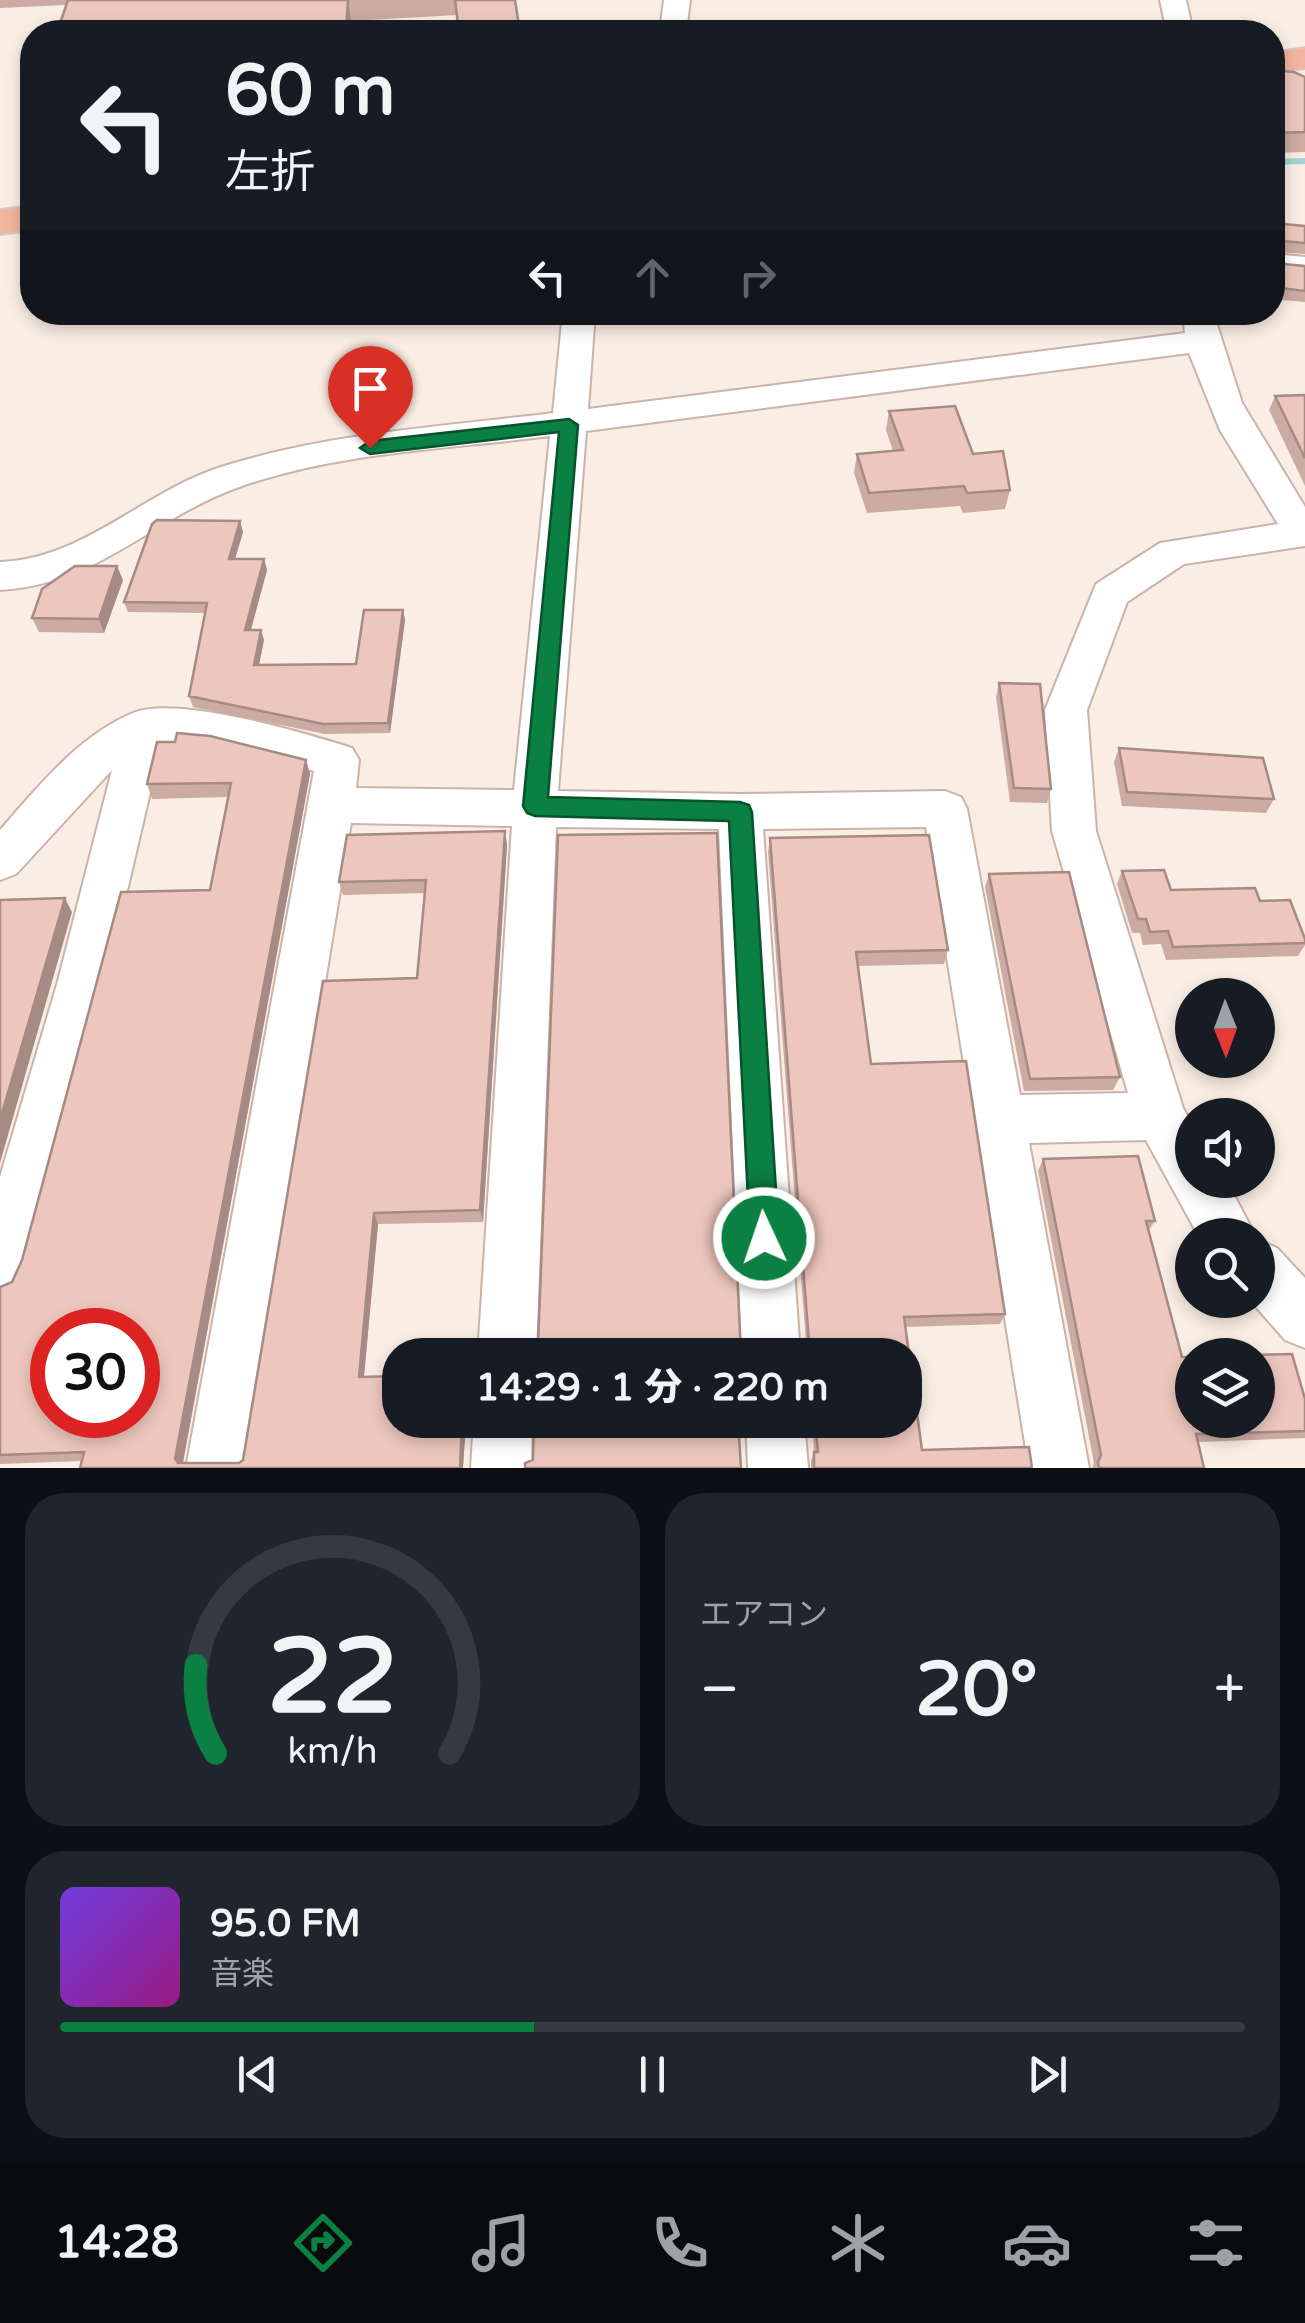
<!DOCTYPE html>
<html lang="ja">
<head>
<meta charset="utf-8">
<style>
  :root { --surface:#171b24; --page:#20242c; --text:#f1f3f6; --muted:#9ea1a6; --line:#363941; --accent:#0b8043 }
  body { margin:0; font-family:"Varela Round","Noto Sans JP",sans-serif; background:var(--page); color:var(--text); height:100vh; display:flex; flex-direction:column; font-size:38px; white-space:nowrap }
  * { box-sizing:border-box; margin:0 }
  p { font-size:32px; color:var(--muted) }
  .icon { flex:none; width:55px; height:55px; fill:none; stroke:currentColor; stroke-width:2; stroke-linecap:round; stroke-linejoin:round }
  .map { position:relative; height:1468px; overflow:hidden }
  .panel { display:flex; flex-direction:column; gap:25px; padding:25px; background:#0d0f14; flex:1 }
  .panel>* { flex:none }
  .guide { position:absolute; left:20px; top:20px; width:1265px; height:305px; border-radius:40px; box-shadow:0 5px 15px #0003; background:#171b24; color:var(--text); overflow:hidden }
  .needle { width:65px; rotate:179deg }
  .fabs { position:absolute; left:1175px; top:978px; display:grid; gap:20px }
  .fabs a { display:grid; place-items:center; width:100px; height:100px; border-radius:50%; background:var(--surface); box-shadow:0 5px 15px #0003; font-size:50px }
  .speed { position:absolute; left:30px; top:1308px; display:flex; gap:20px; font-size:50px; font-weight:700; text-align:center }
  .speed>* { display:grid; place-content:center; width:130px; height:130px; border-radius:50%; background:var(--surface); box-shadow:0 5px 15px #0003; line-height:1 }
  .speed .limit { border:15px solid #d22; background:#fff; color:#111 }
  .pin { position:absolute; display:grid; place-items:center; width:85px; height:85px; color:#fff; margin:-102px -42px; border-radius:50% 50% 50% 0; rotate:-45deg; box-shadow:0 0 10px #0007 }
  .pin .icon { rotate:45deg }
  .me { position:absolute; width:110px; margin:-55px; rotate:357deg; stroke-linejoin:round; filter:drop-shadow(0 0 8px #0008) }
  .turn { display:flex; align-items:center; gap:35px; height:210px; padding:0 40px; font-size:45px }
  .turn .icon { width:130px; height:130px; stroke-width:2.5 }
  .turn b { display:block; font-size:70px; line-height:85px }
  .lanes { display:flex; align-items:center; height:95px; padding:0 40px; background:#0003; justify-content:center; gap:50px; direction:ltr }
  .lanes .off { opacity:.35 }
  .big { font-size:75px; font-weight:800; line-height:1.1 }
  .panel .widget { flex:1; display:flex; flex-direction:column; justify-content:center; gap:15px; min-width:0; padding:0 35px; border-radius:40px; background:var(--page) }
  .panel .dial { align-items:center; gap:0 }
  .dial svg { height:260px; overflow:visible; fill:none; stroke:var(--line); stroke-width:7; stroke-linecap:round; text-anchor:middle }
  .dial text { fill:var(--text); stroke:none }
  .song { display:flex; align-items:center; gap:30px }
  .cover { width:120px; height:120px; border-radius:15px; background:linear-gradient(135deg,hsl(260 70% 55%),hsl(310 70% 35%)) }
  .played { height:10px; border-radius:5px; background:linear-gradient(90deg,var(--accent) 40%,var(--line) 40%) }
  .keys { display:flex; justify-content:space-around; direction:ltr }
  .heat { display:flex; justify-content:space-between; align-items:center; font-size:55px; direction:ltr }
  .panel .tiles { flex:1; display:grid; gap:25px; grid-template-columns:1fr 1fr }
  .widget:last-child { grid-column:span 2 }
  .trip { position:absolute; left:382px; top:1338px; width:540px; height:100px; border-radius:40px; background:var(--surface); box-shadow:0 5px 15px #0003; font-weight:800; line-height:100px; text-align:center }
  .dock { display:flex; height:160px; justify-content:space-around; align-items:center; background:#090b0e; color:var(--muted) }
  .dock .icon { width:70px; height:70px }
  .dock .selected { color:var(--accent) }
  .dock b { font-size:45px; color:var(--text) }
  .map>svg:first-child { display:block }
  .lines { fill:none; stroke-linecap:round; stroke-linejoin:round }
  .stream { fill:#a1d2d1; fill-rule:evenodd }
  .minor-casing { stroke:#cab3ab; stroke-width:4 }
  .trunk-casing { stroke:#d4cbc9; stroke-width:4 }
  .minor { fill:#fff; fill-rule:evenodd }
  .trunk { fill:#f2b5a0; fill-rule:evenodd }
  .wall { fill:#ccaba3; fill-rule:evenodd }
  .shaded-wall { fill:#a68b84 }
  .building { fill:#edc7bd; stroke:#a68b84; stroke-width:2.5; fill-rule:evenodd }
  .route { fill:#0b8043; stroke:#07532c; stroke-width:2.5 }
</style>
</head>
<body>
<div class="map">
<svg width="1305" height="1468" viewBox="0 0 1305 1468">
  <rect width="100%" height="100%" fill="#faede3"/>
  <g class="lines">
    <path class="stream" d="M 1305,158 L 1305,164 L 1272,165 L 1272,159 Z"/>
    <g class="minor-casing">
      <path id="minor" d="M 664,0 L 690,0 L 686,32 L 660,32 Z
        M 1160,0 L 1186,0 L 1193,32 L 1167,32 Z
        M 1272,254 L 1305,257 L 1305,275 L 1272,272 Z
        M 563,312 L 595,312 L 588,409 L 1185,333 L 1183,312 L 1213,312 L 1242,403 L 1305,507 L 1305,546 L 1184,564 L 1127,602 L 1087,710 L 1096,831 L 1183,1108 L 1192,1124 L 1192,1180 L 1226,1180 L 1255,1235 L 1198,1235 L 1146,1140 L 1029,1143 L 1089,1468 L 1029,1468 L 926,827 L 763,829 L 800,1355 L 742,1355 L 719,829 L 556,827 L 536,1355 L 478,1355 L 512,826 L 351,823 L 246,1468 L 186,1468 L 314,771 L 216,747 L 162,741 L 106,981 L 28,1270 L 20,1289 L 0,1297 L 0,1177 L 58,981 L 112,770 L 16,874 L 0,880 L 0,830 C 38,787 79,735 133,713 C 177,695 305,733 352,748 L 359,760 L 356,788 L 514,790 L 550,436 C 449,449 339,452 242,486 C 154,516 99,585 0,590 L 0,562 C 84,559 143,492 221,467 C 328,433 443,427 553,413 ZM 1189,353 L 1220,430 L 1278,524 L 1160,543 L 1096,584 L 1045,710 L 1052,831 L 1128,1093 L 1020,1095 L 967,809 L 961,797 L 945,791 L 740,794 L 558,791 L 586,431 Z
        M 1258,1240 L 1277,1248 L 1305,1278 L 1305,1348 L 1285,1340 L 1250,1300 L 1258,1300 Z
        M 474,1420 L 532,1420 L 531,1468 L 471,1468 Z
        M 746,1420 L 804,1420 L 808,1468 L 748,1468 Z"/>
    </g>
    <g class="trunk-casing">
      <path id="trunk" d="M 1305,48 L 1305,68 L 1272,73 L 1272,53 Z
        M 32,206 L 32,230 L 0,234 L 0,210 Z"/>
    </g>
    <use href="#minor" class="minor"/>
    <use href="#trunk" class="trunk"/>
  </g>
  <path class="wall" d="M 0,0 L 515,0 L 457,15 L 351,21 L 66,5 L 0,8 Z
    M 1272,70 L 1305,77 L 1305,152 L 1272,153 Z
    M 1272,223 L 1305,226 L 1305,254 L 1273,252 L 1273,263 L 1305,266 L 1305,302 L 1272,299 Z
    M 1305,395 L 1305,486 L 1269,410 L 1275,396 Z
    M 889,411 L 973,454 L 1010,490 L 1005,509 L 963,513 L 960,506 L 867,513 L 854,473 L 857,454 L 893,451 L 886,430 Z
    M 240,521 L 243,532 L 235,559 L 264,559 L 267,570 L 251,630 L 264,640 L 259,665 L 356,664 L 403,610 L 405,620 L 390,733 L 325,734 L 193,707 L 189,696 L 205,613 L 128,612 L 124,602 Z
    M 123,580 L 104,633 L 39,632 L 32,618 Z
    M 999,683 L 1051,789 L 1047,803 L 1010,802 L 996,697 Z
    M 177,733 L 210,736 L 306,760 L 310,774 L 183,1463 L 239,1463 L 243,1460 L 323,981 L 417,978 L 425,893 L 343,895 L 339,882 L 347,835 L 505,831 L 507,845 L 483,1222 L 378,1224 L 364,1377 L 400,1376 L 400,1420 L 466,1420 L 463,1468 L 80,1468 L 82,1461 L 0,1464 L 0,1287 L 12,1282 L 22,1260 L 121,892 L 210,890 L 228,797 L 152,799 L 147,784 L 157,742 L 175,742 ZM 52,1330 L 138,1330 L 138,1415 L 52,1415 Z
    M 1119,748 L 1274,799 L 1266,813 L 1122,806 L 1114,762 Z
    M 770,838 L 948,950 L 944,964 L 858,966 L 871,1064 L 1005,1314 L 1000,1324 L 906,1327 L 922,1450 L 1032,1468 L 811,1468 L 811,1461 L 814,1452 L 812,1420 L 905,1420 L 905,1355 L 807,1355 L 768,852 Z
    M 1122,871 L 1171,890 L 1260,901 L 1305,939 L 1305,945 L 1298,956 L 1166,960 L 1161,944 L 1143,945 L 1140,933 L 1132,933 L 1117,884 Z
    M 989,874 L 1120,1077 L 1113,1090 L 1024,1091 L 985,887 Z
    M 1043,1159 L 1155,1221 L 1148,1231 L 1182,1357 L 1305,1399 L 1305,1438 L 1198,1442 L 1204,1468 L 1092,1468 L 1094,1463 L 1038,1171 Z"/>
  <path class="shaded-wall" d="M 348,0 L 351,21 L 351,32 L 346,32 Z
    M 240,521 L 243,532 L 232,569 L 229,559 Z
    M 264,559 L 267,570 L 248,640 L 245,630 Z
    M 117,566 L 123,580 L 104,633 L 99,619 Z
    M 403,610 L 405,620 L 390,733 L 388,723 Z
    M 261,630 L 264,640 L 257,675 L 254,665 Z
    M 306,760 L 310,774 L 182,1467 L 175,1459 Z
    M 505,831 L 507,845 L 483,1222 L 480,1210 Z
    M 65,898 L 72,912 L 0,1163 L 0,1120 Z
    M 374,1213 L 378,1224 L 363,1387 L 359,1377 Z
    M 462,1420 L 466,1420 L 463,1468 L 460,1468 Z"/>
  <path class="building" d="M 68,0 L 348,0 L 346,32 L 57,32 Z
    M 455,0 L 515,0 L 520,32 L 459,32 Z
    M 1272,70 L 1294,72 L 1305,77 L 1305,132 L 1272,133 Z
    M 1272,223 L 1305,226 L 1305,243 L 1273,240 L 1273,263 L 1305,266 L 1305,291 L 1272,287 Z
    M 1305,395 L 1305,458 L 1275,396 Z
    M 955,406 L 973,454 L 1003,451 L 1010,490 L 967,493 L 964,486 L 869,493 L 857,454 L 903,450 L 889,411 Z
    M 157,520 L 240,521 L 229,559 L 264,559 L 245,630 L 261,630 L 254,665 L 356,664 L 364,610 L 403,610 L 388,723 L 323,724 L 189,696 L 207,603 L 124,602 L 152,524 Z
    M 75,566 L 117,566 L 99,619 L 32,618 L 42,589 Z
    M 999,683 L 1040,684 L 1051,789 L 1014,788 Z
    M 177,733 L 210,736 L 306,760 L 175,1459 L 178,1463 L 239,1463 L 243,1460 L 323,981 L 417,978 L 426,880 L 339,882 L 347,835 L 505,831 L 480,1210 L 374,1213 L 359,1377 L 400,1376 L 400,1420 L 462,1420 L 460,1468 L 80,1468 L 84,1452 L 0,1455 L 0,1287 L 12,1282 L 22,1260 L 121,892 L 210,890 L 231,783 L 147,784 L 157,742 L 175,742 ZM 52,1330 L 138,1330 L 138,1415 L 52,1415 Z
    M 1119,748 L 1263,758 L 1274,799 L 1127,792 Z
    M 717,833 L 741,1355 L 528,1355 L 528,1349 L 538,1345 L 558,835 Z
    M 929,835 L 948,950 L 856,952 L 871,1064 L 966,1061 L 1005,1314 L 904,1317 L 922,1450 L 1029,1447 L 1032,1468 L 814,1468 L 814,1452 L 818,1452 L 815,1420 L 905,1420 L 905,1355 L 810,1355 L 770,838 Z
    M 1164,870 L 1171,890 L 1255,888 L 1260,901 L 1290,900 L 1305,939 L 1305,943 L 1173,947 L 1168,931 L 1150,932 L 1146,919 L 1138,919 L 1122,871 Z
    M 1069,872 L 1120,1077 L 1030,1079 L 989,874 Z
    M 65,898 L 0,1120 L 0,900 Z
    M 1138,1156 L 1155,1221 L 1146,1221 L 1182,1357 L 1192,1357 L 1192,1420 L 1258,1420 L 1258,1355 L 1250,1355 L 1292,1354 L 1305,1399 L 1305,1431 L 1196,1434 L 1204,1468 L 1099,1468 L 1098,1462 L 1101,1455 L 1043,1159 Z
    M 534,1420 L 738,1420 L 741,1468 L 525,1468 L 525,1463 L 533,1460 Z"/>
  <path class="route" d="M 569,419 L 578,425 L 548,797 L 740,802 L 749,805 L 752,812 L 779,1238 L 775,1249 L 764,1253 L 754,1249 L 750,1238 L 729,821 L 535,816 L 527,813 L 523,806 L 559,432 L 370,454 L 360,448 L 370,441 Z"/>
</svg>
<div class="fabs">
<a><svg class="needle" viewBox="-14 -14 28 28"><path d="M0-13l5 13h-10z" fill="#e53935"/><path d="M0 13l5-13h-10z" fill="#9ea1a6"/></svg></a>
<a><svg class="icon" aria-label="sound" viewBox="0 0 24 24"><path d="M4 9h4l5-4v14l-5-4H4zM17 9q2 3 0 6"/></svg></a>
<a><svg class="icon" aria-label="search" viewBox="0 0 24 24"><circle cx="10" cy="10" r="6"/><path d="M15 15l6 6"/></svg></a>
<a><svg class="icon" aria-label="layers" viewBox="0 0 24 24"><path d="M12 4l9 5-9 5-9-5zM3 14l9 5 9-5"/></svg></a>
</div>
<div class="speed"><div class="limit">30</div></div>
<div class="pin" style="left:370px;top:448px;background:#d93025"><svg class="icon" aria-label="arrive" viewBox="0 0 24 24"><path d="M6 21V4h12l-3 4 3 4H6"/></svg></div>
<svg class="me" style="left:764px;top:1238px" viewBox="-20 -20 40 40"><circle r="17" fill="#0b8043" stroke="#fff" stroke-width="3"/><path d="M0-11L8 9 0 5-8 9z" fill="#fff"/></svg>
<div class="trip">14:29 · 1 分 · 220 m</div>
<div class="guide">
<div class="turn"><svg class="icon" aria-label="left" viewBox="0 0 24 24"><path d="M17 20v-9H6M10 6l-5 5 5 5"/></svg><div><b>60 m</b>左折</div></div>
<div class="lanes"><svg class="icon" aria-label="left" viewBox="0 0 24 24"><path d="M17 20v-9H6M10 6l-5 5 5 5"/></svg><svg class="icon off" aria-label="ahead" viewBox="0 0 24 24"><path d="M12 20V5M6 11l6-6 6 6"/></svg><svg class="icon off" aria-label="right" viewBox="0 0 24 24"><path d="M7 20v-9h11M14 6l5 5-5 5"/></svg></div>
</div>
</div>
<section class="panel">
<div class="tiles">
<div class="widget dial"><svg viewBox="0 0 100 80">
<path d="M14 69A42 42 0 1 1 86 69"/>
<path d="M14 69A42 42 0 0 1 8 42" stroke="#0b8043"/>
<text x="50" y="56" font-size="32" font-weight="700">22</text>
<text x="50" y="72" font-size="11">km/h</text>
</svg></div>
<div class="widget"><p>エアコン</p>
<div class="heat"><a>−</a><b class="big">20°</b><a>+</a></div>
</div>
<div class="widget">
<div class="song"><i class="cover"></i><div><b>95.0 FM</b><p>音楽</p></div></div>
<div class="played"></div>
<div class="keys"><svg class="icon" aria-label="previous" viewBox="0 0 24 24"><path d="M18 5L8 12l10 7zM5 5v14"/></svg><svg class="icon" aria-label="pause" viewBox="0 0 24 24"><path d="M8 5v14M16 5v14"/></svg><svg class="icon" aria-label="next" viewBox="0 0 24 24"><path d="M6 5l10 7-10 7zM19 5v14"/></svg></div>
</div>
</div>
</section>
<nav class="dock">
<b>14:28</b>
<svg class="icon selected" aria-label="directions" viewBox="0 0 24 24"><path d="M12 3l9 9-9 9-9-9zM9 14v-3h6M13 9l2 2-2 2"/></svg>
<svg class="icon" aria-label="music" viewBox="0 0 24 24"><path d="M9 18V5l10-2v13"/><circle cx="6" cy="18" r="3"/><circle cx="16" cy="16" r="3"/></svg>
<svg class="icon" aria-label="phone" viewBox="0 0 24 24"><path d="M5 4h4l2 5-3 2q2 4 5 5l2-3 5 2v4C11 20 4 13 5 4z"/></svg>
<svg class="icon" aria-label="climate" viewBox="0 0 24 24"><path d="M12 3v18M4 7l16 10M4 17L20 7"/></svg>
<svg class="icon" aria-label="car" viewBox="0 0 24 24"><path d="M5 17H2v-5l4-1 3-4h7l3 4 3 1v5h-3M9 17h6M6 11h13"/><circle cx="7" cy="17" r="2"/><circle cx="17" cy="17" r="2"/></svg>
<svg class="icon" aria-label="filters" viewBox="0 0 24 24"><path d="M4 7h16M4 17h16"/><circle cx="9" cy="7" r="2"/><circle cx="15" cy="17" r="2"/></svg>
</nav>
</body>
</html>
